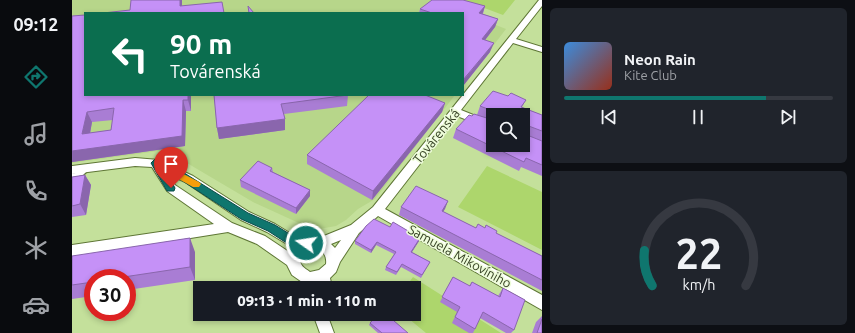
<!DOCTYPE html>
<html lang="en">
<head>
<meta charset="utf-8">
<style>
  :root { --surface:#171b24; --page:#20242c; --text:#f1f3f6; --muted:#9ea1a6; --line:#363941; --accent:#0f766e }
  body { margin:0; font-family:Ubuntu,sans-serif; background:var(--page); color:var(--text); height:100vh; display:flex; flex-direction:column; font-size:15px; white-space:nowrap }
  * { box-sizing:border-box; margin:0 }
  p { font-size:13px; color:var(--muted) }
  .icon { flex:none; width:22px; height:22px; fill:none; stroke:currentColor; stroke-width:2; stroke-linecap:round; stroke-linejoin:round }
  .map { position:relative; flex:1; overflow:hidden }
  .panel { display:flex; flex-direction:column; gap:8px; padding:8px; background:#0d0f14; width:313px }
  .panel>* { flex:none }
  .banner { position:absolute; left:12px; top:12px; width:380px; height:84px; border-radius:0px; box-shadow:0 2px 6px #0003; background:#0b6e4f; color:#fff; overflow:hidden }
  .tools { position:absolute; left:414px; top:108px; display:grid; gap:8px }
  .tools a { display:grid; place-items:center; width:44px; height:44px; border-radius:0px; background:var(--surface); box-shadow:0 2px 6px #0003; font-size:20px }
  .speed { position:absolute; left:12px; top:269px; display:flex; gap:8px; font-size:20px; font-weight:700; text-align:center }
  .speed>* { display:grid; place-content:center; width:52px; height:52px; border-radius:50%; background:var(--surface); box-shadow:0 2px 6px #0003; line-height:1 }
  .speed .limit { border:6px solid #d22; background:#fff; color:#111 }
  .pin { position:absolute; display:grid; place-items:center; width:34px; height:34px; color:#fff; margin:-41px -17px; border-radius:50% 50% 50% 0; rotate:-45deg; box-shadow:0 0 4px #0007 }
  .pin .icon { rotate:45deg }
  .me { position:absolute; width:44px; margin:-22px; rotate:283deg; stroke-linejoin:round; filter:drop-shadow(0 0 3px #0008) }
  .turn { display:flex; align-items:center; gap:14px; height:84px; padding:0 20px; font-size:18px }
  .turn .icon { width:52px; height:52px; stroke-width:2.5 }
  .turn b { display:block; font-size:28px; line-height:34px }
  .panel .tile { flex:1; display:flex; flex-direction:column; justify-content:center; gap:6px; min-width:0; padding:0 14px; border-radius:6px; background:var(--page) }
  .panel .dial { align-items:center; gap:0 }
  .dial svg { height:104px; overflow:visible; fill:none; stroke:var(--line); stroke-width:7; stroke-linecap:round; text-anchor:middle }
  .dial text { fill:var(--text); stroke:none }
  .song { display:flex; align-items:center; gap:12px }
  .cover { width:48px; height:48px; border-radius:6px; background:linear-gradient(135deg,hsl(210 70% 55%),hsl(10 70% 35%)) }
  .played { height:4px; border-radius:2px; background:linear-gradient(90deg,var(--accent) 75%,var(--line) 75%) }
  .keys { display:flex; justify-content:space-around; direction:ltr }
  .trip { position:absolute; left:121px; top:281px; width:228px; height:40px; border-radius:0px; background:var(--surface); box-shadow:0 2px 6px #0003; font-weight:800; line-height:40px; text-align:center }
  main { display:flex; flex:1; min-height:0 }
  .tabs { display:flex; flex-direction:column; width:72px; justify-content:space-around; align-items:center; background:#090b0e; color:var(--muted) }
  .tabs .icon { width:28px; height:28px }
  .tabs .current { color:var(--accent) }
  .tabs b { font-size:18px; color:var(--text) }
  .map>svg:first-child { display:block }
  .built { fill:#b7d68a }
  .green { fill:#add66c }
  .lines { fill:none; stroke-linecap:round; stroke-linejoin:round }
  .lane-casing { stroke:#5e7635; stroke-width:2.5 }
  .street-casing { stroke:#5e7635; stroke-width:2 }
  .lane { fill:#fff; fill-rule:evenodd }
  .street { fill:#fff; fill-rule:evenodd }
  .wall { fill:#a97dd4; fill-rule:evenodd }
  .shaded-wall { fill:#8a66ad }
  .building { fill:#c591f7; stroke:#8a66ad; fill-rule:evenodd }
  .route { fill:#0f766e; stroke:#0a4d48 }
  .slow { fill:#f59e0b }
  .labels { text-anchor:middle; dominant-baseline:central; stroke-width:3; stroke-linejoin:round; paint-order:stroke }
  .street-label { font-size:13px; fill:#354024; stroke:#edfcd9 }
</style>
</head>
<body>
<main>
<nav class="tabs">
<b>09:12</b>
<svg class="icon current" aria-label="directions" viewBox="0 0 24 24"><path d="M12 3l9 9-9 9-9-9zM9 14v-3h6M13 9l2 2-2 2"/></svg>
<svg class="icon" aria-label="music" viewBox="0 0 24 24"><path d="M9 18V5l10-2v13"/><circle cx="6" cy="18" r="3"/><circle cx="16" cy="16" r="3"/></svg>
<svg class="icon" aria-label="phone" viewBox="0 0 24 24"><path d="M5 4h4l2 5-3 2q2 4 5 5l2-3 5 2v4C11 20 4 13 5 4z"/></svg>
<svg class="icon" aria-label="climate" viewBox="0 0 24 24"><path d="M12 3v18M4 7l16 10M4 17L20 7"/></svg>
<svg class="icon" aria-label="car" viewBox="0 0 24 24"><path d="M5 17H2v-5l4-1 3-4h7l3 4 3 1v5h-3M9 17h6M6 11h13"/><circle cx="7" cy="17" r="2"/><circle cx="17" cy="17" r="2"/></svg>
</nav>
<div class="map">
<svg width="470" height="333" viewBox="0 0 470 333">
  <rect width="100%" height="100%" fill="#c4e09b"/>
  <path class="built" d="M 0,0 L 361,0 L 434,29 L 391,85 L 391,13 L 13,13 L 13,95 L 383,95 L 303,199 L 286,209 L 274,220 L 264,226 L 247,229 L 229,224 L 181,202 L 93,150 L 0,163 Z"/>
  <path class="green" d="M 391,0 L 443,0 L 431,15 Z
    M 415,166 L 470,192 L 470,250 L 386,207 Z
    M 341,277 L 429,333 L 354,333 L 331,314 L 342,314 L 342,288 L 333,288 Z"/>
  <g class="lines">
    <g class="lane-casing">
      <path id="lane" d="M 15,166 L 18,168 L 11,175 L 0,178 L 0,174 L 7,172 L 13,167 Z"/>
    </g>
    <g class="street-casing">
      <path id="street" d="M 467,0 L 470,0 L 470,6 L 444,39 L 470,47 L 470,52 L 441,43 L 389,110 L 421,123 L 421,130 L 385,116 L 313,209 L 470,295 L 470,310 L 306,216 L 287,233 L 268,262 L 264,272 L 258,278 L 260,288 L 246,288 L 245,283 L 246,288 L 232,288 L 230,282 L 220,275 L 215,265 L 185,244 L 156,232 L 0,257 L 0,245 L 142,224 L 95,191 L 80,167 L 63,166 L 0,174 L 0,166 L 63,158 L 87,160 L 121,176 L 177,212 L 203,224 L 229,240 L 243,237 L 247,238 L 279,225 L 301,207 ZM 96,174 L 113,182 L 169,220 L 195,232 L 220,247 L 217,252 L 193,236 L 160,223 L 103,185 ZM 269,240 L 263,248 L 259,244 ZM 243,248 C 251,250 255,256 254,264 L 247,270 L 238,272 C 231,267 227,265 228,256 L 237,249 Z
        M 241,314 L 255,314 L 262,333 L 248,333 Z"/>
    </g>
    <use href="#lane" class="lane"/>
    <use href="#street" class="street"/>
  </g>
  <path class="wall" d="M 413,6 L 411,14 L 426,19 L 423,27 L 413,40 L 418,52 L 391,86 L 391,13 L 347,13 L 348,9 Z
    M 0,16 L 119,95 L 119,111 L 114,111 L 113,146 L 0,162 ZM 41,120 L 39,130 L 18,133 L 20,122 Z
    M 142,95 L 276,95 L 275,106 L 212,114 L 213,119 L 213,130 L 147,139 L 145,128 Z
    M 436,96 L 454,100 L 450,107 L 470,115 L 470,176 L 449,167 L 447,171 L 381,138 L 384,129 L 400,116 L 405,115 L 408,106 ZM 421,115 L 451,115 L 421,145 Z
    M 373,103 L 370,112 L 300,200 L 235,164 L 235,155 Z
    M 200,168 L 201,172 L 238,190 L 238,196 L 224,214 L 169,187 L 168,180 Z
    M 13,175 L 19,185 L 14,215 L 0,217 L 0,177 Z
    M 376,201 L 371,212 L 404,228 L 413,228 L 470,256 L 470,291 L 327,215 L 329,207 Z
    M 318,227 L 347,241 L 340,252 L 358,262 L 349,278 L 329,267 L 324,275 L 313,270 L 314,267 L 322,254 L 304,245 L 299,253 L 283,244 L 283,241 Z
    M 123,252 L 123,280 L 55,290 L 55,278 L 21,278 L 21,296 L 0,299 L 0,256 Z
    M 381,277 L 397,286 L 400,282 L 426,296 L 431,288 L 442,330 L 439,333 L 434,333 L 408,318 L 403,329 L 401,333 L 397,333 L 380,323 L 385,312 L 368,302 Z
    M 470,316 L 470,333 L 460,333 L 464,322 Z
    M 298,323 L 336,333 L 306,333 L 297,325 Z"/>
  <path class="shaded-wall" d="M 108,0 L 110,0 L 110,13 L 108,6 Z
    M 413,6 L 410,15 L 407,13 Z
    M 426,19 L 423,27 L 407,48 L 410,39 Z
    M 422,43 L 418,52 L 391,86 L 391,81 Z
    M 116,95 L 119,95 L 119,111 L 116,100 Z
    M 111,100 L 114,111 L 113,146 L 0,162 L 0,151 Z
    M 373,103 L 370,112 L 300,200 L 301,191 Z
    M 15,112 L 20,122 L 16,145 L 10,134 Z
    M 213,119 L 213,130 L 147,139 L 145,128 Z
    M 13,175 L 19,185 L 14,215 L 8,204 Z
    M 238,190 L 238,196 L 224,214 L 224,208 Z
    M 376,201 L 373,209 L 366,219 L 370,211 Z
    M 118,238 L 123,252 L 123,280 L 118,267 Z
    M 348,238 L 347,241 L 338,255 L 339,252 Z
    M 305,242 L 304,245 L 299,253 L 299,250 Z"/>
  <path class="building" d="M 59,0 L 108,0 L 108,6 L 150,2 L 152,13 L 31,13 L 58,10 Z
    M 360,0 L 391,0 L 413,6 L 407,13 L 426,19 L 410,39 L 422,43 L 391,80 L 391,13 L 360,13 L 348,9 Z
    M 176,6 L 182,13 L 177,13 Z
    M 13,15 L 13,95 L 116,95 L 116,100 L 111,100 L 110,136 L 0,151 L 0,16 ZM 42,108 L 39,130 L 10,134 L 15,112 Z
    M 421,91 L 436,96 L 439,93 L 454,100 L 449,107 L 470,115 L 470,131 L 454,125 L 455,135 L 470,141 L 470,165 L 454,158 L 452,162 L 384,129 L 397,115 L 400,116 L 402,114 L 421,120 L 421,145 L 451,145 L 451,115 L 426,115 L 426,113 L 408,106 Z
    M 142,95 L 276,95 L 209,104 L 213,119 L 145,128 Z
    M 297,95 L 353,95 L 373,103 L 301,191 L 235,155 Z
    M 186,161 L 200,168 L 198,171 L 238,190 L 224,208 L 168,180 Z
    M 13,175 L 8,204 L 0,206 L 0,177 Z
    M 344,186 L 376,201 L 370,211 L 404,228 L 406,224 L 413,228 L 414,225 L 425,231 L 424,233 L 470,256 L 470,280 L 329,207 Z
    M 302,219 L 318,227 L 321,222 L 348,238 L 339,252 L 358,262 L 350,275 L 330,264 L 325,272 L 314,267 L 324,252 L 305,242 L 299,250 L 283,241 L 294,226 Z
    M 118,238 L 118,267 L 45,278 L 21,278 L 21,282 L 0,285 L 0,256 Z
    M 381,277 L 398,286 L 400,282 L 428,297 L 431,288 L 453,300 L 442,330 L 411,312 L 403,329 L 383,317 L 388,307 L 370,297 Z
    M 306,314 L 314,314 L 336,333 L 310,333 L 298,323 Z
    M 470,319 L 470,333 L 465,333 Z"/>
  <path class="route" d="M 83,159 L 109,171 L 176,213 L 203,225 L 229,241 L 234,238 L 238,240 L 240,243 L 238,246 L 228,250 L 224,249 L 196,231 L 169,219 L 103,176 L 93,171 L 103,188 L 102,191 L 95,191 L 79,163 Z"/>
  <path class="slow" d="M 88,162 L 127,182 L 129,184 L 127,187 L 121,187 L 85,167 L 84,165 Z"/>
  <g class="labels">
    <g class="street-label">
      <text transform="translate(364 136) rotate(-51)">Továrenská</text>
      <text transform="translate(388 256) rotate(29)">Samuela Mikovíniho</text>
    </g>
  </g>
</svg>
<div class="tools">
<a><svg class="icon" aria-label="search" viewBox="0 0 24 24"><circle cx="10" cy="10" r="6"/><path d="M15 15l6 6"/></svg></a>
</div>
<div class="speed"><div class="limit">30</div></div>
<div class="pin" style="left:99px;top:188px;background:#d93025"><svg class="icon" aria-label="arrive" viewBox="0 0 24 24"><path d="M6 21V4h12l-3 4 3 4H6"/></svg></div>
<svg class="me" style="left:234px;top:243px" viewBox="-20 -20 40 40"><circle r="17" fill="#0f766e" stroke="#fff" stroke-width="3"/><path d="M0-11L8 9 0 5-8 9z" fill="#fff"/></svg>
<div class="trip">09:13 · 1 min · 110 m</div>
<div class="banner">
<div class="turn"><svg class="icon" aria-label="left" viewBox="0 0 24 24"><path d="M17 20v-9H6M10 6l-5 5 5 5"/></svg><div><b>90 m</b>Továrenská</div></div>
</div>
</div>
<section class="panel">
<div class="tile">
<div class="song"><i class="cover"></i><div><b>Neon Rain</b><p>Kite Club</p></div></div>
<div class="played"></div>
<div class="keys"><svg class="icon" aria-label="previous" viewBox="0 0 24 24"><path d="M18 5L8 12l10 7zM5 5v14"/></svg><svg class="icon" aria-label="pause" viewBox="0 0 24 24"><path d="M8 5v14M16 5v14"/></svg><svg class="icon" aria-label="next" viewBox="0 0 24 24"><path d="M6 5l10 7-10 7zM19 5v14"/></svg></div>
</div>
<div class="tile dial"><svg viewBox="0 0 100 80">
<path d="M14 69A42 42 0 1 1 86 69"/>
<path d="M14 69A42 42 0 0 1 8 42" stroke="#0f766e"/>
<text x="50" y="56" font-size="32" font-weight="700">22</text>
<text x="50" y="72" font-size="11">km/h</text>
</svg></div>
</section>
</main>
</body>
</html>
